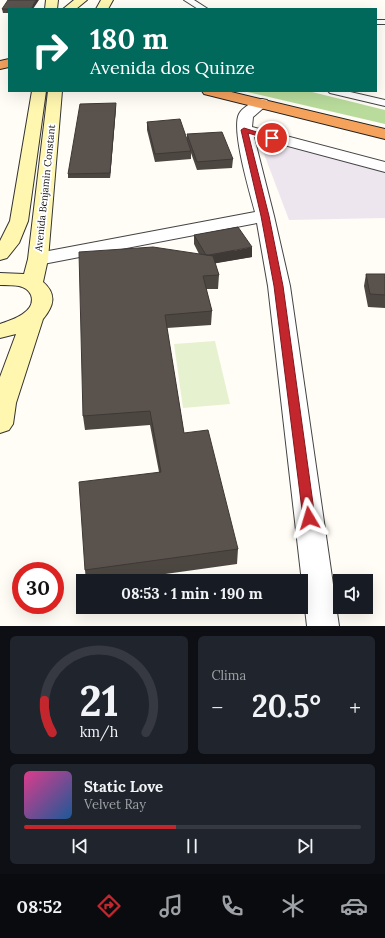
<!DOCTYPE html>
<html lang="pt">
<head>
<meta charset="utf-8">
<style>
  :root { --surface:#171b24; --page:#20242c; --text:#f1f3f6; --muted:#9ea1a6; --line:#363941; --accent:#c4262e }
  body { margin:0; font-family:Lora,serif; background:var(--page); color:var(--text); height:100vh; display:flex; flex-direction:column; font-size:15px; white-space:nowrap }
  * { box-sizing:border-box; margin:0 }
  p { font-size:13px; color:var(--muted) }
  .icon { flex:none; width:22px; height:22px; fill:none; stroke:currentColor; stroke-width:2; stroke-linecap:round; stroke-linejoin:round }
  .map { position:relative; height:626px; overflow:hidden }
  .sheet { display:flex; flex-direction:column; gap:10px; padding:10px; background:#0d0f14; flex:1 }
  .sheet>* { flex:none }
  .hud { position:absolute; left:8px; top:8px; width:369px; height:84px; border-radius:0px; box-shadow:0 4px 16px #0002; background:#00695c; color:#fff; overflow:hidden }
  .fabs { position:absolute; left:333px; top:574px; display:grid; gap:8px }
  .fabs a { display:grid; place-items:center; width:40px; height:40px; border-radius:0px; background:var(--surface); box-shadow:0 4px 16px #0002; font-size:20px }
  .speed { position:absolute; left:12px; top:562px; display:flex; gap:8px; font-size:20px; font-weight:700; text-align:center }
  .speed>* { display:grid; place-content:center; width:52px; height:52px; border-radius:50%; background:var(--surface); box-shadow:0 4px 16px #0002; line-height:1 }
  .speed .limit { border:6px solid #d22; background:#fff; color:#111 }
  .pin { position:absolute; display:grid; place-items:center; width:34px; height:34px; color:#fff; margin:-17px; border:2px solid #fff; border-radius:50%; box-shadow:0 1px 4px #0007 }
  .me { position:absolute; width:44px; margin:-22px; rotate:353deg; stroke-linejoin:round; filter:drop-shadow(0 0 3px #0008) }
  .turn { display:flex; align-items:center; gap:14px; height:84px; padding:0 16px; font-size:18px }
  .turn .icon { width:52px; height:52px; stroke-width:2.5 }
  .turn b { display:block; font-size:28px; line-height:34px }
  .big { font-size:30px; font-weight:700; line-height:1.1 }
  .sheet .tile { flex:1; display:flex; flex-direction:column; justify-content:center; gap:6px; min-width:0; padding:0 14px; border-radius:6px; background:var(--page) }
  .sheet .dial { align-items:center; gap:0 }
  .dial svg { height:104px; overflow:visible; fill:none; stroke:var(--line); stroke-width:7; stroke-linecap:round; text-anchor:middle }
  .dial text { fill:var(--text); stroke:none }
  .song { display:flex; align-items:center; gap:12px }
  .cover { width:48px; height:48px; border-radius:6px; background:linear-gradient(135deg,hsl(330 70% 55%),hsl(210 70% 35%)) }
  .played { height:4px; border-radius:2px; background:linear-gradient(90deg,var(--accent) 45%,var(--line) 45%) }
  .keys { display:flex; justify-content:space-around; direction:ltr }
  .heat { display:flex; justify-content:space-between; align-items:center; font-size:22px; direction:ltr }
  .sheet .tiles { flex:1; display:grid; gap:10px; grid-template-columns:1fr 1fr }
  .tile:last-child { grid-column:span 2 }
  .trip { position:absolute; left:76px; top:574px; width:232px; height:40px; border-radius:0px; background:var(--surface); box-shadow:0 4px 16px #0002; font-weight:700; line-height:40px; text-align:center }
  .tab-bar { display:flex; height:64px; justify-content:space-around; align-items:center; background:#090b0e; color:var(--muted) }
  .tab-bar .icon { width:28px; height:28px }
  .tab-bar .current { color:var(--accent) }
  .tab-bar b { font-size:18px; color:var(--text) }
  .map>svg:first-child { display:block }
  .industrial { fill:#eee6ef }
  .forest { fill:#b9dc9c }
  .pitch { fill:#e6f2cf }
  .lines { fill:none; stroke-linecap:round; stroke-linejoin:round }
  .lane-casing { stroke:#444; stroke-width:2 }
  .street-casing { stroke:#444; stroke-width:2 }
  .secondary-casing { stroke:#333; stroke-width:2 }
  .highway-casing { stroke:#222; stroke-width:2 }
  .lane { fill:#fff; fill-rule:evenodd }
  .street { fill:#fff; fill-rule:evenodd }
  .secondary { fill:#fff6b0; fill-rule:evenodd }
  .highway { fill:#f5a25d; fill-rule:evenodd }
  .wall { fill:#4d4742 }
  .shaded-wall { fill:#3f3936 }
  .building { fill:#5a524d; stroke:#3f3936 }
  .route { fill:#c4262e; stroke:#7f191e }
  .labels { text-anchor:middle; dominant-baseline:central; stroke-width:4; stroke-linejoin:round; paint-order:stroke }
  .street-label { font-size:10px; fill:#111; stroke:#fff }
</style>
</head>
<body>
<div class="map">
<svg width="385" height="626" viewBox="0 0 385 626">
  <rect width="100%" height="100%" fill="#fffdf5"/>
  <path class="industrial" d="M 258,138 L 385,171 L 385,218 L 289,220 Z"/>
  <path class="forest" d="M 243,91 L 308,91 L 385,110 L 385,124 Z"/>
  <path class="pitch" d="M 215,341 L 230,404 L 183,408 L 174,344 Z"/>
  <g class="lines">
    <g class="lane-casing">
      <path id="lane" d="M 184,0 L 194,0 L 208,9 L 198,9 Z
        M 376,20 L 385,20 L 385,24 L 376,24 Z
        M 328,91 L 346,91 L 385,100 L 385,106 L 330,93 Z"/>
    </g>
    <g class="street-casing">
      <path id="street" d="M 262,99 L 267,100 L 269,103 L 253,117 L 252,127 L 385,162 L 385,172 L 254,137 L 274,216 L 290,286 L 339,626 L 307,626 L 268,286 L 257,223 L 38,265 L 31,263 L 28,259 L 31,255 L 38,253 L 255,212 C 250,193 231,130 239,114 C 242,108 255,100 262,99 Z"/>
    </g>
    <g class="secondary-casing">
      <path id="secondary" d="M 46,0 L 58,0 L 57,9 L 45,9 Z
        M 74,0 L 87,0 L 76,9 L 63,9 Z
        M 101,0 L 113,0 L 108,9 L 96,9 Z
        M 32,91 L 46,91 L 28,221 L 19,243 L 7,258 L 0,260 L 0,241 L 10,221 Z
        M 48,91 L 62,91 L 48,259 L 43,282 C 57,294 54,306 43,319 L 16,403 L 13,424 L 9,430 L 0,433 L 0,377 L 16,334 L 0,338 L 0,324 C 12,320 37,312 31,295 C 29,290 24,287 19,286 C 13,285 6,285 0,285 L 0,273 L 24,274 L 28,259 Z"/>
    </g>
    <g class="highway-casing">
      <path id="highway" d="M 9,59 L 9,67 L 0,69 L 0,61 Z
        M 202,91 L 227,91 L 385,129 L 385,139 L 204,94 Z"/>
    </g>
    <use href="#lane" class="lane"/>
    <use href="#street" class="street"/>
    <use href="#secondary" class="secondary"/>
    <use href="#highway" class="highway"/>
  </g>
  <path class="wall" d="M 2,9 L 9,9 L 9,13 L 3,13 Z
    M 116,107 L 110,178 L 68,178 L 68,174 Z
    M 147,122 L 187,141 L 187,134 L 233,159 L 232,168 L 197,170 L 191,153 L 191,159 L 155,162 L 147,130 Z
    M 194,235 L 252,257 L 215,263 L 219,275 L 218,289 L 206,289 L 212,311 L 211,325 L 167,328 L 184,433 L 238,549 L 237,564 L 115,581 L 86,581 L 85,570 L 159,472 L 150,425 L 85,430 L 83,416 L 199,254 L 194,244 Z
    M 366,274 L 385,274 L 385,308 L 368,307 L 364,286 Z"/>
  <path class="shaded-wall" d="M 36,0 L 39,0 L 33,9 L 31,9 Z
    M 116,103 L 116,107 L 110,178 L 110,173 Z
    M 252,247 L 252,257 L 206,265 L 207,256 Z"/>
  <path class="building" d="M 8,0 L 36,0 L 31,9 L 2,9 Z
    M 116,103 L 110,173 L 68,174 L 80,104 Z
    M 180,119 L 191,151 L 155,154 L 147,122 Z
    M 222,132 L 233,159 L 197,162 L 187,134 Z
    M 238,227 L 252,247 L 209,255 L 206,255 L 194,235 Z
    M 153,247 L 213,256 L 219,275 L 203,276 L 212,311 L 165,315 L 184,433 L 208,430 L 238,549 L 85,570 L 79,482 L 161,472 L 150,411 L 83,416 L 79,252 Z
    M 366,274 L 385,274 L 385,295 L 370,294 Z"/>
  <path class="route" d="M 244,128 L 276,138 L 272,140 L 248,133 L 269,216 L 283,286 L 315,518 L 313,521 L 309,523 L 305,521 L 303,518 L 274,286 L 261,216 L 241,130 Z"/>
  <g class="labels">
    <g class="street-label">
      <text transform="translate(45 188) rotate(-84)">Avenida Benjamin Constant</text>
    </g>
  </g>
</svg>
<div class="fabs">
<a><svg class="icon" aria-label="sound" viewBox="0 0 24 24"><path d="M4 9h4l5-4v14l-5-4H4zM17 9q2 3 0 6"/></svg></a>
</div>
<div class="speed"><div class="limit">30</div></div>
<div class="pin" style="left:272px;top:138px;background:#d93025"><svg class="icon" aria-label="arrive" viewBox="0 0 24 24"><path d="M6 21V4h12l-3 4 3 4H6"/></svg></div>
<svg class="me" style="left:309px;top:518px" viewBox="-20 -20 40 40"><path d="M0-17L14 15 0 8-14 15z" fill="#c4262e" stroke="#fff" stroke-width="4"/></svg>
<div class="trip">08:53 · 1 min · 190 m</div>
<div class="hud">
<div class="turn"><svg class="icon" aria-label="right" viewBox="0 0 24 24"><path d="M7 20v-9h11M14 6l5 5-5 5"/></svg><div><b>180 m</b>Avenida dos Quinze</div></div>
</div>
</div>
<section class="sheet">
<div class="tiles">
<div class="tile dial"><svg viewBox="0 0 100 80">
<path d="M14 69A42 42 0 1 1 86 69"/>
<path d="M14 69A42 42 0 0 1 8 44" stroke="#c4262e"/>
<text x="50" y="56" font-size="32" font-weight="700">21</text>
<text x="50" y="72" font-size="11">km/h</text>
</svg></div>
<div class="tile"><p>Clima</p>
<div class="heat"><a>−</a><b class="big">20.5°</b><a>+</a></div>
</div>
<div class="tile">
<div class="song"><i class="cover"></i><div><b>Static Love</b><p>Velvet Ray</p></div></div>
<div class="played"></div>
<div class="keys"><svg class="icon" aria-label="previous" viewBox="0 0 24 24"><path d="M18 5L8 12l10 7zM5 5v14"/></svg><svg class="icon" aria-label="pause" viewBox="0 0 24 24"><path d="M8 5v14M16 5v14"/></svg><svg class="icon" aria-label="next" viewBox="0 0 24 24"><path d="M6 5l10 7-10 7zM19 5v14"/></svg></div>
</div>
</div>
</section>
<nav class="tab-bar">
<b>08:52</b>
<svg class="icon current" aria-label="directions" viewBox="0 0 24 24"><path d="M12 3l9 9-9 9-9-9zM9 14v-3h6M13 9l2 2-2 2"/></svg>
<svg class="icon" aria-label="music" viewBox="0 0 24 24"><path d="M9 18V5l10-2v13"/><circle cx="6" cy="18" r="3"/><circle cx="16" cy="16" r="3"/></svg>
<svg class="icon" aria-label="phone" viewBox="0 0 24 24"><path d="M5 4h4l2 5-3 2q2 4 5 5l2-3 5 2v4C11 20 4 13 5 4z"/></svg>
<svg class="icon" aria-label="climate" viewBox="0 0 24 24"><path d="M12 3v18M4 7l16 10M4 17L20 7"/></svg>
<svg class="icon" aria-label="car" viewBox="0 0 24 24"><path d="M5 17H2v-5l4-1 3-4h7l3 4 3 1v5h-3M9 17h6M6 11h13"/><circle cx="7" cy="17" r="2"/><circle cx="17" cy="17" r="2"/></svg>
</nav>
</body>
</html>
